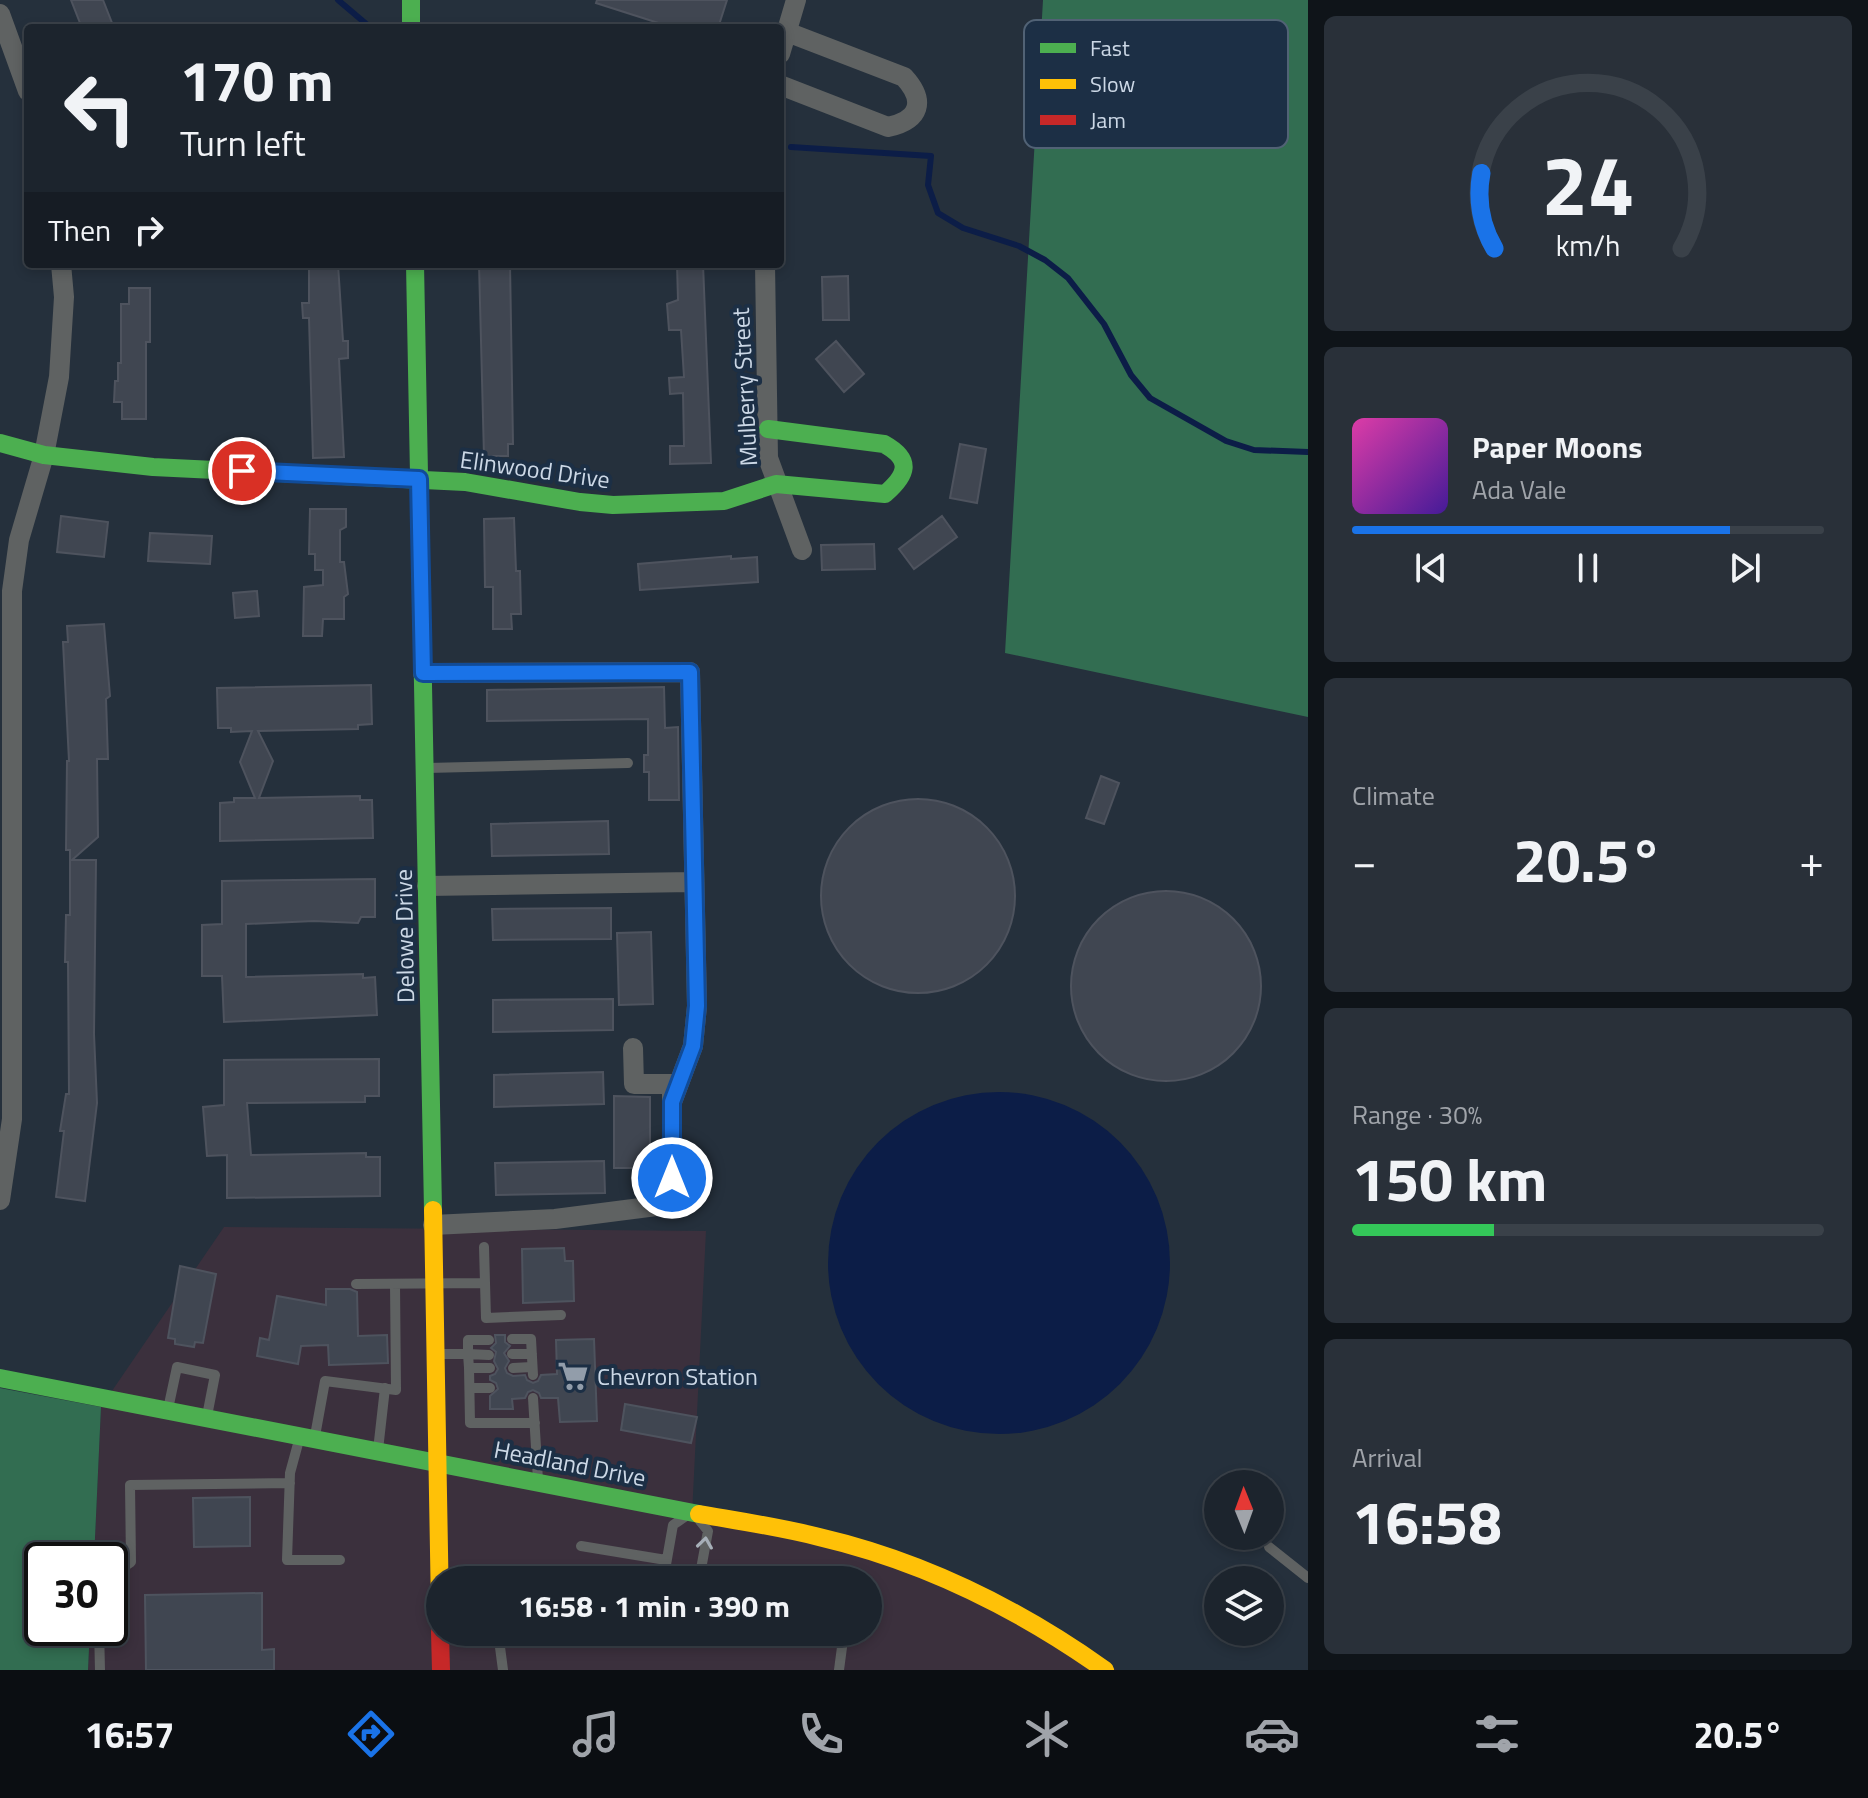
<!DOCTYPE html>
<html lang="en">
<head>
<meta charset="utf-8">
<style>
  :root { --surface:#1c242d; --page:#293039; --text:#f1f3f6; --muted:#a0a4aa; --line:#3a4149; --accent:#1a73e8 }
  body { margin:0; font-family:"Titillium Web",sans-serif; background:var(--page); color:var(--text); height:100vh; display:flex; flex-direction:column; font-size:30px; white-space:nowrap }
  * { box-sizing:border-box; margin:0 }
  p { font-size:26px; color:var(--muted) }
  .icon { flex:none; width:44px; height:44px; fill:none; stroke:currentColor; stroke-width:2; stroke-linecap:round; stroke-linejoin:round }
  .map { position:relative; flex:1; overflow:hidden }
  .drawer { display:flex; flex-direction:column; gap:16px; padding:16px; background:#0f1419; width:560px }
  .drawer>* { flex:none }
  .banner { position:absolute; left:24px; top:24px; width:760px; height:244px; border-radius:8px; box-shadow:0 4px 12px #0003,0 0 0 2px var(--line); background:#1c242d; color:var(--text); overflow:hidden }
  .needle { width:52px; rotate:359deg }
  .fabs { position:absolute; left:1204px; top:1470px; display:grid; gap:16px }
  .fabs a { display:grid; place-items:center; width:80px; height:80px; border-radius:50%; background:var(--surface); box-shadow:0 4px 12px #0003,0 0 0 2px var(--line); font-size:40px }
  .speed { position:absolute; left:24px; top:1542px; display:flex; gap:16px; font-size:40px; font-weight:700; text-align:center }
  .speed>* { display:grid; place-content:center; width:104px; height:104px; border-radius:50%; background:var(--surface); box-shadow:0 4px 12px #0003,0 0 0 2px var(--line); line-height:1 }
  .speed .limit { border:4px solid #111; border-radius:12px; background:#fff; color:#111 }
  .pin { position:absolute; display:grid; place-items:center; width:68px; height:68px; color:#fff; margin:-34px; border:4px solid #fff; border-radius:50%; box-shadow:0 2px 8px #0007 }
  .me { position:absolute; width:88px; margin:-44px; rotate:0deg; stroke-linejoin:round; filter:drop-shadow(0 0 6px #0008) }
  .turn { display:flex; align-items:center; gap:28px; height:168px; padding:0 24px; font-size:36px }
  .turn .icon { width:104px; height:104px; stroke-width:2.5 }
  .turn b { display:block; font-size:56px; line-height:68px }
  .then { display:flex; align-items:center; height:76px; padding:0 24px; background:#0003; gap:16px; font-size:30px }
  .big { font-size:60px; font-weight:700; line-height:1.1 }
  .drawer .card { flex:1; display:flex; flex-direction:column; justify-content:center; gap:12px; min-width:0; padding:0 28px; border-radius:12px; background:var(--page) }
  .drawer .dial { align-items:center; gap:0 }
  .dial svg { height:208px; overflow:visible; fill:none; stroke:var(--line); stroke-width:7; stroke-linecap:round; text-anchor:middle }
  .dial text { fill:var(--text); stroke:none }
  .song { display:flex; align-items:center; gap:24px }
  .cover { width:96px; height:96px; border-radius:12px; background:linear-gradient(135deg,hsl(320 70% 55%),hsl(260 70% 35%)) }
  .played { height:8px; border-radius:4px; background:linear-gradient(90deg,var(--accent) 80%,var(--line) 80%) }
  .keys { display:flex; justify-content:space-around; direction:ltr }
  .heat { display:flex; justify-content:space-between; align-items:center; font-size:44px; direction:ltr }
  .charge { height:12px; border-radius:6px; background:linear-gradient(90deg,#34c759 30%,var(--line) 0) }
  .trip { position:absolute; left:426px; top:1566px; width:456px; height:80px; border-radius:40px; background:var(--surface); box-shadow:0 4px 12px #0003,0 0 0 2px var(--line); font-weight:700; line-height:80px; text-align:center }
  .menu { display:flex; height:128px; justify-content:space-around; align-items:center; background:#0b0e12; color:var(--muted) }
  .menu .icon { width:56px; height:56px }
  .menu .current { color:var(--accent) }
  .menu b { font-size:36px; color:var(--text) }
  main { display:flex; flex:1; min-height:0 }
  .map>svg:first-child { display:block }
  .commercial { fill:#3b303d; fill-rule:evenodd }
  .forest { fill:#326d51 }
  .water { fill:#0c1d47 }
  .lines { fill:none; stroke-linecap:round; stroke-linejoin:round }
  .stream { stroke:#0c1d47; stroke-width:6 }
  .building { fill:#404651; stroke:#4e535e; stroke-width:2 }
  .lane { stroke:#5f6262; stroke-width:10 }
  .street { stroke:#5f6262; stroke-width:20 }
  .fast { stroke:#4caf50; stroke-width:18 }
  .slow { stroke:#ffc107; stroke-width:18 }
  .jam { stroke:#c62828; stroke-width:18 }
  .oneway { stroke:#a6afb8 }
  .route-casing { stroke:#114b97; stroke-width:20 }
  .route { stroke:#1a73e8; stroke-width:14 }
  .labels { text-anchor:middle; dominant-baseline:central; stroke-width:8; stroke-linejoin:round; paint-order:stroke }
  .street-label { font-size:24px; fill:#ccd8e6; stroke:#1c2f45 }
  .poi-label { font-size:24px; fill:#ccd8e6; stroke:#1c2f45; text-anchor:start }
  .key { fill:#1c2f45; stroke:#516275; stroke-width:2 }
  .key-label { font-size:22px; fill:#ccd8e6 }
</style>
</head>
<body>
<main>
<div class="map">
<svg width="1308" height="1670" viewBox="0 0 1308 1670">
  <rect width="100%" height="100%" fill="#25303c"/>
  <path class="commercial" d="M 224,1227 L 706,1231 L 692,1515 L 892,1551 L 1117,1670 L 88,1670 L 90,1628 L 110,1628 L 110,1560 L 94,1560 L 101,1407 ZM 440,1580 L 868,1580 L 868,1632 L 440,1632 Z"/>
  <path class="forest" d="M 1043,0 L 1308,0 L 1308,717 L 1005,653 Z
    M 0,1388 L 101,1407 L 94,1560 L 42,1560 L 42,1628 L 90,1628 L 88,1670 L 0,1670 Z"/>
  <path class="water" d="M828 1263a171 171 0 1 1 342 0a171 171 0 1 1-342 0Z"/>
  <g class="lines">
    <path class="stream" d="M 338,0 L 371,28
      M 791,147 L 931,156 L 928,185 L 938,213 L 963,228 L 1019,246 L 1045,260 L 1068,278 L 1104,324 L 1131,375 L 1150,398 L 1226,441 L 1254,450 L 1308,452"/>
  </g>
  <path class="building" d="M 71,0 L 103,0 L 114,28 L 82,28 Z
    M 597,0 L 727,0 L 718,28 L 674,28 L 596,3 Z
    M 309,264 L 338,264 L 343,341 L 348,341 L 348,358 L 339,359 L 344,457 L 313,458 L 309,318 L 303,318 L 302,303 L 309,303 Z
    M 479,264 L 510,264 L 513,444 L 508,444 L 508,456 L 484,456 Z
    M 677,264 L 703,264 L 711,463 L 670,464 L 670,446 L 684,446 L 683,393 L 670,394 L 669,378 L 684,377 L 681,330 L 669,330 L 667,304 L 678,300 Z
    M 848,276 L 849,320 L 823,320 L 822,277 Z
    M 129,288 L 150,288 L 150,342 L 146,342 L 146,419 L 122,419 L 122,402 L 114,402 L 115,381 L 118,381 L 118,363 L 121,363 L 121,304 L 129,304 Z
    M 836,341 L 864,374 L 844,392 L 816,359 Z
    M 960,444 L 986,449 L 977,503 L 950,498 Z
    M 310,509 L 346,509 L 346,527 L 340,530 L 340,562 L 344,562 L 348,594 L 344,597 L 344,619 L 323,619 L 322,636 L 303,636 L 304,587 L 323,585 L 323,570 L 315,570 L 315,554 L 309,554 Z
    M 61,516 L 108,522 L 104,557 L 57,552 Z
    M 942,516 L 957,537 L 914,569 L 899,549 Z
    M 514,518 L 516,571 L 520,571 L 521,614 L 511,614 L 512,629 L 493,629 L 493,587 L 485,587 L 484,519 Z
    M 150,533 L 212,536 L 210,564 L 148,561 Z
    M 874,544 L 875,569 L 822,570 L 821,545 Z
    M 731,556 L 731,559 L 757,557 L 758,582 L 640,590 L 638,564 Z
    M 257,591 L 259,616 L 235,618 L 233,593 Z
    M 104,624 L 110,696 L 106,699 L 108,759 L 97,759 L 98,837 L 72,860 L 96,860 L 94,1034 L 97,1103 L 85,1201 L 56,1197 L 64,1131 L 60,1131 L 66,1094 L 69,1094 L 68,962 L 65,962 L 66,915 L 70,915 L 70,850 L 66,850 L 67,761 L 69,761 L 63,642 L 68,642 L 67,626 Z
    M 371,685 L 372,724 L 358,725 L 358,729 L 258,731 L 273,761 L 259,798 L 360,796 L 360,800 L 372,800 L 373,838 L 220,841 L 220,803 L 234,802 L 234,798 L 255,798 L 240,762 L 252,731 L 231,732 L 231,728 L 218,728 L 217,688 Z
    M 664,687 L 665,728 L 678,727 L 679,800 L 649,800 L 649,772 L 644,772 L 644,755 L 648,755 L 648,719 L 487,721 L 487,690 Z
    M 1101,776 L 1119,783 L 1104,824 L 1086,818 Z
    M821 896a97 97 0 1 1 194 0a97 97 0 1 1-194 0Z
    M 608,821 L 609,854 L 492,856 L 491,824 Z
    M 375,879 L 375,917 L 361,917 L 358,923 L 314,921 L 246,924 L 246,977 L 363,974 L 363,978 L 375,977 L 377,1015 L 224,1022 L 222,976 L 202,976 L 202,925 L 222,924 L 222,881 Z
    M1071 986a95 95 0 1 1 190 0a95 95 0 1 1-190 0Z
    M 611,908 L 611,939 L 493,940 L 492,909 Z
    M 651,932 L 653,1004 L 619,1005 L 617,933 Z
    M 613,999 L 613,1030 L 493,1032 L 493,1000 Z
    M 379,1059 L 379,1096 L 365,1096 L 365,1102 L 247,1103 L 251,1155 L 366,1153 L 366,1157 L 380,1157 L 380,1196 L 227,1198 L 227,1155 L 207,1156 L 203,1107 L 224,1105 L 224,1060 Z
    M 603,1072 L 604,1104 L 494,1107 L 494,1075 Z
    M 614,1096 L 650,1097 L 650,1168 L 614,1168 Z
    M 604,1161 L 605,1193 L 496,1195 L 495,1163 Z
    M 564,1248 L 565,1261 L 573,1261 L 574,1301 L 523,1303 L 522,1249 Z
    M 180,1266 L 216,1274 L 203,1343 L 195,1342 L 194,1347 L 175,1344 L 175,1339 L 168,1338 Z
    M 326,1289 L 350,1289 L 357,1292 L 358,1336 L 387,1335 L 388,1363 L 329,1365 L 328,1345 L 301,1346 L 298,1364 L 257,1356 L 260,1338 L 269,1340 L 277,1296 L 326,1305 Z
    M 495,1335 L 505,1335 L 505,1342 L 510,1346 L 504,1353 L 509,1361 L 505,1368 L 507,1373 L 513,1376 L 525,1375 L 527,1380 L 533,1383 L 538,1381 L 541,1375 L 557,1374 L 556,1340 L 594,1339 L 597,1421 L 560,1422 L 558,1398 L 541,1398 L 539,1393 L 533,1390 L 528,1392 L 525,1398 L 512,1399 L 513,1409 L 490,1409 L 490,1396 L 498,1389 L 496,1383 L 490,1380 L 490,1376 L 495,1374 L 498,1369 L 494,1361 L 496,1352 L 491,1348 L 496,1343 Z
    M 625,1404 L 697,1417 L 691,1443 L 621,1430 Z
    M 250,1497 L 250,1546 L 194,1547 L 193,1498 Z
    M 262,1593 L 262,1650 L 274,1649 L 274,1670 L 146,1670 L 145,1595 Z"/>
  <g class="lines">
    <path class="lane" d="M 427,768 L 628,763
      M 485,1283 L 486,1318 L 561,1315
      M 356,1284 L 485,1283 L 484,1247
      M 512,1339 L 531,1339 L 533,1375
      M 437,1354 L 468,1354 L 468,1340 L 489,1340
      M 512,1354 L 532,1354
      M 489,1355 L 468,1354 L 469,1368 L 490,1368
      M 469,1368 L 470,1423 L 535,1423
      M 513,1368 L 532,1367
      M 470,1388 L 490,1388
      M 533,1398 L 538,1480
      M 168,1409 L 177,1367 L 215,1375 L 207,1416
      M 315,1436 L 325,1381 L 396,1390 L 395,1284
      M 299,1440 L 290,1473 L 287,1560 L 340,1560
      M 378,1450 L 385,1388
      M 581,1546 L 666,1560
      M 1269,1547 L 1308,1578
      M 110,1576 L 131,1562 L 130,1485 L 290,1483
      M 666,1580 L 664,1576 L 673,1525 L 686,1516
      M 699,1580 L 708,1531 L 700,1521
      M 99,1628 L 100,1670
      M 498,1632 L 503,1670
      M 839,1670 L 844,1632"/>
    <path class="street" d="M 0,14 L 28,91
      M 780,54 L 796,0
      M 780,85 L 888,127 C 920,120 926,101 904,77 L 787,32
      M 765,264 L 768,458 L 802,550
      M 423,673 L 690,672 L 697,1006 L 693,1046 L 672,1102
      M 427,886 L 693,882
      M 0,1200 L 12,1119 L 12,591 L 19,540 L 44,455 L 59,377 L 64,297 L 61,264
      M 433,1225 L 555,1219 L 672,1204 L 672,1084 L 634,1084 L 633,1048"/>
    <path class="fast" d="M 411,0 L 411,28
      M 415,264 L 433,1210
      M 0,443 L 44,455 L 153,467 L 465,482 L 580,502 L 613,505 L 724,501 L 776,484 L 885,494 C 907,475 913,460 884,444 L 768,429
      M 0,1378 L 699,1514"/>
    <path class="slow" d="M 433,1210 L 440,1608
      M 699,1514 C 739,1521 780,1527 819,1537 C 922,1561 1019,1609 1105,1670"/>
    <path class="jam" d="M 440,1632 L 441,1670"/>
  </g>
  <defs><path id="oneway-chevron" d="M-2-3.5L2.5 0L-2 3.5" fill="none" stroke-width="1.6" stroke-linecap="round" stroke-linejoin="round" transform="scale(2)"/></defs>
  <use class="oneway" href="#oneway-chevron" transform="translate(705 1543) rotate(-82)"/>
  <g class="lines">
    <g class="route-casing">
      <path id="route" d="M 242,471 L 419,479 L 423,673 L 690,672 L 697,1006 L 693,1046 L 672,1102 L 672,1178"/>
    </g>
    <use href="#route" class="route"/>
  </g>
  <defs>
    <g id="supermarket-bare" transform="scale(2.4)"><path d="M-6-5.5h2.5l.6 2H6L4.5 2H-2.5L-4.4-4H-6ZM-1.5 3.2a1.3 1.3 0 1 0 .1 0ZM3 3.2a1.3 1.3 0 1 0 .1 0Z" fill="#929daa" stroke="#1c2f45" stroke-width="2.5" paint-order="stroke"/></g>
  </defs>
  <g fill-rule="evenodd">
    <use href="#supermarket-bare" x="573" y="1376"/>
  </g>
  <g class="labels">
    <g class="street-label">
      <text transform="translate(744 387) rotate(-93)">Mulberry Street</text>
      <text transform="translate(535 469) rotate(8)">Elinwood Drive</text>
      <text transform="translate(404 936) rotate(-91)">Delowe Drive</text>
      <text transform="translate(570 1463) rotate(11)">Headland Drive</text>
    </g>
    <g class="poi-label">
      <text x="597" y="1376">Chevron Station</text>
    </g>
  </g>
  <rect x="1024" y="20" width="264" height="128" rx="12" class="key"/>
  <rect x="1040" y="43" width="36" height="10" fill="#4caf50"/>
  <rect x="1040" y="79" width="36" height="10" fill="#ffc107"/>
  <rect x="1040" y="115" width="36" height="10" fill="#c62828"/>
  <g class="key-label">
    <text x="1090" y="56">Fast</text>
    <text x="1090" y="92">Slow</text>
    <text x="1090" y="128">Jam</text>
  </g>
</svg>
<div class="fabs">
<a><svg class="needle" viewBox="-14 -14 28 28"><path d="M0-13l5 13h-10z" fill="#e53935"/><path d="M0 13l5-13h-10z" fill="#a0a4aa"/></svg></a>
<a><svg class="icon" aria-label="layers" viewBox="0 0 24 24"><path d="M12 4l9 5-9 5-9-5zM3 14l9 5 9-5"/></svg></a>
</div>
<div class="speed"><div class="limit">30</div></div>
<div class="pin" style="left:242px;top:471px;background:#d93025"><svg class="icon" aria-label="arrive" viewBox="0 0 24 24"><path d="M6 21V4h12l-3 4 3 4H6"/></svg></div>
<svg class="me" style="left:672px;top:1178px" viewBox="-20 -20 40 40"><circle r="17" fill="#1a73e8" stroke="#fff" stroke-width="3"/><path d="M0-11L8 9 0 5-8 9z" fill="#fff"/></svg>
<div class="trip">16:58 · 1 min · 390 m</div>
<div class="banner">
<div class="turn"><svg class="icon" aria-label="left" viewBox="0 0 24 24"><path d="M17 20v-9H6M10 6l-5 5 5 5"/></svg><div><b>170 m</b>Turn left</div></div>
<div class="then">Then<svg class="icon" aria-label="right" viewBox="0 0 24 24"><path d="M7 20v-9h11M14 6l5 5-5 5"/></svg></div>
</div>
</div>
<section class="drawer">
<div class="card dial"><svg viewBox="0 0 100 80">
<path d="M14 69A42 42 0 1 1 86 69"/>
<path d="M14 69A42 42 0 0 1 9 40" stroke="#1a73e8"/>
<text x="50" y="56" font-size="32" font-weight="700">24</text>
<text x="50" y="72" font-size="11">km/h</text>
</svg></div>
<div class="card">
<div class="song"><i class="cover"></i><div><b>Paper Moons</b><p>Ada Vale</p></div></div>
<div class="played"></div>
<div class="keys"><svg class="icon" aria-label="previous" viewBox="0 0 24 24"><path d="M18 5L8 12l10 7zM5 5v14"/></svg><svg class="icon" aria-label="pause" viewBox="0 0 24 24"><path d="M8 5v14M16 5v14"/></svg><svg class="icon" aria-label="next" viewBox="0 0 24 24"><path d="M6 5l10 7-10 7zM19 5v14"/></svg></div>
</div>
<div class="card"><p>Climate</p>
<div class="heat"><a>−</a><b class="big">20.5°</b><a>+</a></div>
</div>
<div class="card"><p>Range · 30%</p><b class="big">150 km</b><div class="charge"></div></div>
<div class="card"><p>Arrival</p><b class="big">16:58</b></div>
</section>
</main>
<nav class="menu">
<b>16:57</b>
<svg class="icon current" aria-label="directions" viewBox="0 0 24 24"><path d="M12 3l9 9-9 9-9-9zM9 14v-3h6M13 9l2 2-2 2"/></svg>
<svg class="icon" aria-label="music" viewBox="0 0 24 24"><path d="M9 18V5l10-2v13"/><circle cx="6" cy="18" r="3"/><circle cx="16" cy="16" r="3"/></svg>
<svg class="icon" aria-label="phone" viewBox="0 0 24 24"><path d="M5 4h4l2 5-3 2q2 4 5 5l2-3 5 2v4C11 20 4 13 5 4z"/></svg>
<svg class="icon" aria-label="climate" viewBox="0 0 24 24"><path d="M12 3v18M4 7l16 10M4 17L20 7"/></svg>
<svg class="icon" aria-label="car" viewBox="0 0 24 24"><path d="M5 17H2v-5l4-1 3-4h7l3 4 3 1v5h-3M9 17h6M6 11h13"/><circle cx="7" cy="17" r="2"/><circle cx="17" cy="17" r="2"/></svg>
<svg class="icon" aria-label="filters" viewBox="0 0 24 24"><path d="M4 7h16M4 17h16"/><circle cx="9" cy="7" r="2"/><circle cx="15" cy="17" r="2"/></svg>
<b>20.5°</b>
</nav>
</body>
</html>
